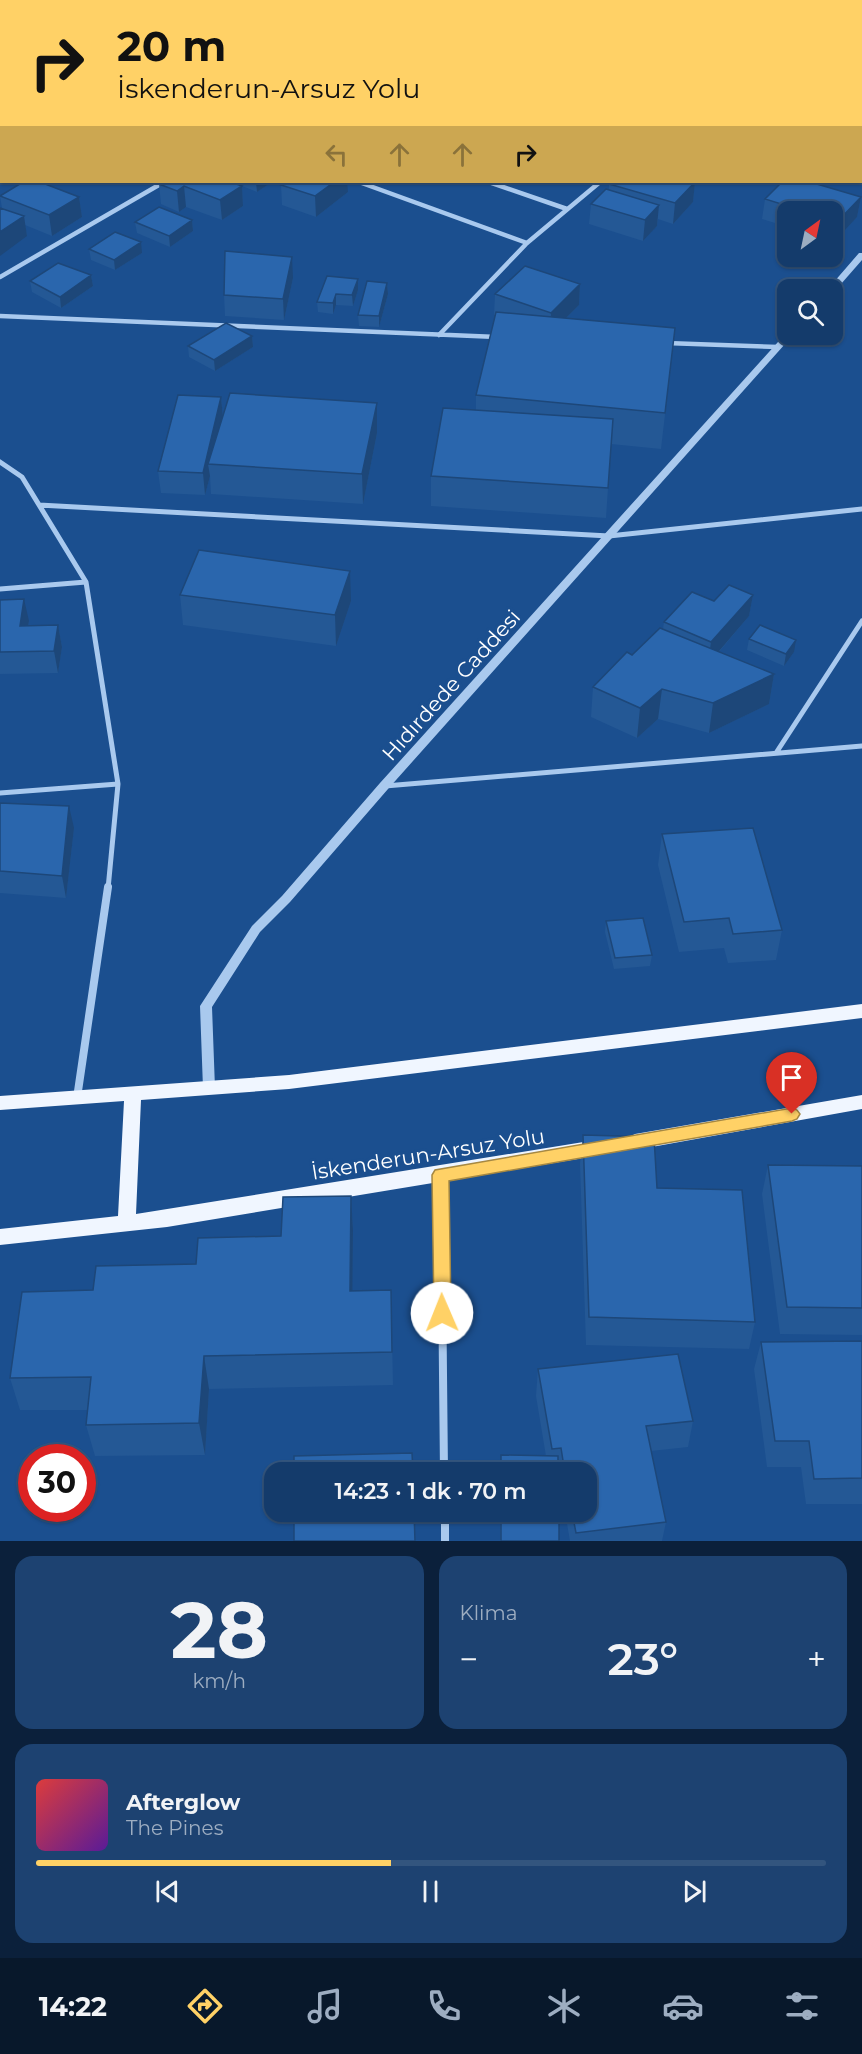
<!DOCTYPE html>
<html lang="tr">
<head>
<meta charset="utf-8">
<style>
  :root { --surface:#143b6b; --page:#1d4271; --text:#f1f3f6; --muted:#9dadc1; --line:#33557e; --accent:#ffd166 }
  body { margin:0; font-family:Montserrat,sans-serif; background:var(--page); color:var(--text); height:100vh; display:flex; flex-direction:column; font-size:22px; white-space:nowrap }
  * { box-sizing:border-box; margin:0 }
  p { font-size:20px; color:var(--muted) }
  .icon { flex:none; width:33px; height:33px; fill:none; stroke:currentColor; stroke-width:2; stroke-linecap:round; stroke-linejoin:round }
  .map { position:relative; height:1541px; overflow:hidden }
  .sheet { display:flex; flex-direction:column; gap:15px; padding:15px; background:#0b203b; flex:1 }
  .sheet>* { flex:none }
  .top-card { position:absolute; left:0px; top:0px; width:862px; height:183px; box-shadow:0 2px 4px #0004,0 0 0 2px var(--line); background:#ffd166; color:#111; overflow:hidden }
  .needle { width:39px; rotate:33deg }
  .fabs { position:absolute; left:777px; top:201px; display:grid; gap:12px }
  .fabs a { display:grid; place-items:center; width:66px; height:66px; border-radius:12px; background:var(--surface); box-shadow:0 2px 4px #0004,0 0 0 2px var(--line); font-size:30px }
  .speed { position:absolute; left:18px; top:1444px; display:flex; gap:12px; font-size:30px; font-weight:700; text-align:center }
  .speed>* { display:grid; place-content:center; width:78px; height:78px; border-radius:50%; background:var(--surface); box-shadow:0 2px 4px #0004,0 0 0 2px var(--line); line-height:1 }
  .speed .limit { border:9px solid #d22; background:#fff; color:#111 }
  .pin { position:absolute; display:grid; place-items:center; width:51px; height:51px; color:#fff; margin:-62px -26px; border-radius:50% 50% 50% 0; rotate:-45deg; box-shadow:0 0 6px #0007 }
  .pin .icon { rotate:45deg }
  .me { position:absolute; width:66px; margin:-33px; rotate:359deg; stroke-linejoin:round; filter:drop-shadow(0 0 4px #0008) }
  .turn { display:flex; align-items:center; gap:21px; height:126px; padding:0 18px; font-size:27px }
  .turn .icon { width:78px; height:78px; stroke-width:2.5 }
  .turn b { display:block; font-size:42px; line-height:51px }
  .lanes { display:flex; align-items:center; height:57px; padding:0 18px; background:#0003; justify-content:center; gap:30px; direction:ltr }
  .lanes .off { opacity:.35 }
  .big { font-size:45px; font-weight:600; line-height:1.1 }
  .sheet .tile { flex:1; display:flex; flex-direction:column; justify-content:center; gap:9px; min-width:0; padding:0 21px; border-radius:18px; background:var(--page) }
  .sheet .dial { align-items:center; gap:0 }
  .dial b { font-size:78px; line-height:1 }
  .song { display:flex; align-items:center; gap:18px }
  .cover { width:72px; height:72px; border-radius:9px; background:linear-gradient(135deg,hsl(0 70% 55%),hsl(270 70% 35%)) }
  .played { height:6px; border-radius:3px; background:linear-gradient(90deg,var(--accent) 45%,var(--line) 45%) }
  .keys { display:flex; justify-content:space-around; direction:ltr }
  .heat { display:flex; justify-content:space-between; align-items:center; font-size:33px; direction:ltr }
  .sheet .tiles { flex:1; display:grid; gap:15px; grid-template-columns:1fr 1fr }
  .tile:last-child { grid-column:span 2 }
  .trip { position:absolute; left:264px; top:1462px; width:333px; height:60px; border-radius:18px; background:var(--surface); box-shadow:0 2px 4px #0004,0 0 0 2px var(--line); font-weight:600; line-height:60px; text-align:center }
  .tab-bar { display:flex; height:96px; justify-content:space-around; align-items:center; background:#08182b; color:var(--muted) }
  .tab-bar .icon { width:42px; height:42px }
  .tab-bar .selected { color:var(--accent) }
  .tab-bar b { font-size:27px; color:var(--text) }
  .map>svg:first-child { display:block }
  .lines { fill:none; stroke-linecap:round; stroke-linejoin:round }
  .minor-far2 { stroke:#a9c9ee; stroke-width:4.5 }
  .minor-far1 { stroke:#a9c9ee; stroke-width:5 }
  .minor { stroke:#a9c9ee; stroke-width:8 }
  .tertiary { fill:#a9c9ee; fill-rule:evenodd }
  .primary { fill:#f0f6ff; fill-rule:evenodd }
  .wall { fill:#245895 }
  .shaded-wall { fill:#1d4779 }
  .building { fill:#2a66ad; stroke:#1d4779; stroke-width:1.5 }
  .route { fill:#ffd166; stroke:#a68842; stroke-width:1.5 }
  .labels { text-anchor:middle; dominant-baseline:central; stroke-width:6; stroke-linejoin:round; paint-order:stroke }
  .street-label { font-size:21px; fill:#fff; stroke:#1b4f8f }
</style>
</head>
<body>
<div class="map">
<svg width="862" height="1541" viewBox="0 0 862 1541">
  <rect width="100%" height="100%" fill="#1b4f8f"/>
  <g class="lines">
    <path class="minor-far2" d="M 832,0 L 843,2
      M 447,2 L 449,0
      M 359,182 L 527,243
      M 489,182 L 567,209
      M 0,277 L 164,182
      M 0,316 L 497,337
      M 439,335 L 527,243 L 600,182
      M 666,343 L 778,347"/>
    <path class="minor-far1" d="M 0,462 L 22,477 L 86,582 L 118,784 L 108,889
      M 39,505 L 609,536 L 862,509
      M 0,589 L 86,582
      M 776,753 L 862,621
      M 385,786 L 862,746
      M 0,793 L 118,784"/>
    <path class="minor" d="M 77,1098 L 108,887
      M 441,1176 L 444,1473
      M 445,1512 L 445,1541"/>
    <path class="tertiary" d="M 859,253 L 862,253 L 862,260 L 834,292 L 832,292 L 832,290 L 827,290 Z
      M 787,332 L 788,334 L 794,334 L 388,789 L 290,902 L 260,932 L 212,1007 L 215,1088 L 213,1092 L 209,1093 L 205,1092 L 203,1088 L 200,1006 L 252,926 L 282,896 L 380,783 Z"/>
    <path class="primary" d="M 862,1004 L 862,1018 L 289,1089 L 141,1100 L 136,1214 L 602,1139 L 608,1142 L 611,1147 L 608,1152 L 602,1155 L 167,1227 L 0,1245 L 0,1229 L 118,1216 L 124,1101 L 0,1110 L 0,1096 L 289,1075 Z
      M 862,1095 L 862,1109 L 635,1150 L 629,1147 L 626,1142 L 629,1137 L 635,1134 Z"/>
  </g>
  <path class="wall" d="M 403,0 L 425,0 L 423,2 L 408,2 Z
    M 2,130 L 2,176 L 0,175 L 0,131 Z
    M 162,182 L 272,182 L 257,192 L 242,186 L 243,206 L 222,220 L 186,207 L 179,212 L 161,204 L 159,184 Z
    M 695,182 L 693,202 L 673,224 L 658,219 L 657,226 L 643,241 L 589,224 L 591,204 L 609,190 L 609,184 Z
    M 281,185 L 348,192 L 316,217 L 282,205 Z
    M 0,196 L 79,197 L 82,217 L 52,236 L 25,225 L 27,236 L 2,208 Z
    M 861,197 L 857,217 L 835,241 L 832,241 L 832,212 L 788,212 L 788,227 L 762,219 L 765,199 Z
    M 192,220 L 193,231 L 170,247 L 137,233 L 135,222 Z
    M 89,249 L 142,253 L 115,270 L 91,260 Z
    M 91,275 L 93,286 L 61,308 L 32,292 L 30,281 Z
    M 293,278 L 284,320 L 225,316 L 224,295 Z
    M 358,279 L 358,290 L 353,306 L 336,305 L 333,314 L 318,312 L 317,302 Z
    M 387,283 L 388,294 L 379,327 L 359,326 L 358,315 Z
    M 580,284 L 579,305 L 565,319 L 675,328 L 661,449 L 611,444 L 606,518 L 431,506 L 431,476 L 476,411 L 476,395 L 495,315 L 494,315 L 495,294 Z
    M 252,336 L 253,347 L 215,371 L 189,357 L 188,346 Z
    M 221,397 L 223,417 L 377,433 L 363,504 L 211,494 L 210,476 L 205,495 L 161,493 L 158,471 Z
    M 180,595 L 351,601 L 336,646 L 183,625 Z
    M 753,595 L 749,616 L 719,652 L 774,674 L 769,704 L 709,733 L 658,719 L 637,738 L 591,717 L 593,687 L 663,629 L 664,622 L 714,601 Z
    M 0,600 L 29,621 L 28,626 L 58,625 L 62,647 L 58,673 L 0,674 Z
    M 749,639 L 794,652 L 784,666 L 747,650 Z
    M 0,803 L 74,828 L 66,898 L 0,893 Z
    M 662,834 L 782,930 L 776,960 L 728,963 L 724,948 L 679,952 L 658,865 Z
    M 606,921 L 652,955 L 650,966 L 614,969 L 605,932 Z
    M 583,1135 L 657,1188 L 755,1322 L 749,1349 L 586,1345 L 580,1164 Z
    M 768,1165 L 862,1166 L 862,1335 L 780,1334 L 762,1194 Z
    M 351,1196 L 353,1230 L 352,1291 L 391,1290 L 393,1385 L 209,1389 L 205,1455 L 95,1456 L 86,1425 L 88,1410 L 20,1410 L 10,1378 L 93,1290 L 196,1264 L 281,1236 Z
    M 862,1341 L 862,1504 L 806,1504 L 801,1467 L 767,1467 L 754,1369 L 761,1342 Z
    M 538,1369 L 693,1421 L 688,1447 L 651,1451 L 666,1522 L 662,1541 L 570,1541 L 565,1512 L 586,1512 L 586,1473 L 500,1473 L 501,1455 L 546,1456 L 536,1396 Z
    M 500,1512 L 559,1512 L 559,1541 L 500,1541 Z"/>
  <path class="shaded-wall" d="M 256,182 L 272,182 L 257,192 Z
    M 334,182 L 347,182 L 348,192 L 316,217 L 315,196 Z
    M 695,182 L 693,202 L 673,224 L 675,203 Z
    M 184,186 L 186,207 L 179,212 L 177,191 Z
    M 242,186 L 243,206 L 222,220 L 220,200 Z
    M 79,197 L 82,217 L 52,236 L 49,215 Z
    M 861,197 L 857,217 L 835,241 L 838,221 Z
    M 659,205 L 657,226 L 643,241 L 645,220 Z
    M 24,216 L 27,236 L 0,256 L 0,232 Z
    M 192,220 L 193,231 L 170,247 L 169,236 Z
    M 141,242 L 142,253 L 115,270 L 114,260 Z
    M 292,257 L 293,278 L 284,320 L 283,299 Z
    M 91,275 L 93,286 L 61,308 L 60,297 Z
    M 358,279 L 358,290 L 353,306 L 352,295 Z
    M 387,283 L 388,294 L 379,327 L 379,316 Z
    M 580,284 L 579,305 L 550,334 L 551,313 Z
    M 336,294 L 336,305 L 333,314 L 333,303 Z
    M 252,336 L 253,347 L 215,371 L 214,360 Z
    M 221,397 L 223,418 L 208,464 L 210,476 L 205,495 L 203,473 Z
    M 377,403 L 377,433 L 363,504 L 362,474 Z
    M 350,571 L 351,601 L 336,646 L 335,615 Z
    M 753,595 L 749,616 L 708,664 L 711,642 Z
    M 24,599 L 29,621 L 24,648 L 20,626 Z
    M 58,625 L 62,647 L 58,673 L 54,651 Z
    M 796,640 L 794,652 L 784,666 L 786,654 Z
    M 774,674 L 769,704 L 709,733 L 713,703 Z
    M 662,689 L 658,719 L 637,738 L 640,708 Z
    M 69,806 L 74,828 L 66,898 L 62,876 Z
    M 351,1196 L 353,1230 L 352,1325 L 350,1291 Z
    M 204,1356 L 209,1389 L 205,1455 L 199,1423 Z"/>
  <path class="building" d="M 187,0 L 244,0 L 249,2 L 185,2 Z
    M 588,0 L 614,0 L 614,2 L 588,2 Z
    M 2,130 L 2,157 L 0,156 L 0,131 Z
    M 23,182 L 40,182 L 79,197 L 49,215 L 0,196 Z
    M 162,182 L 231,182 L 242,186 L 220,200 L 184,186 L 177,191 L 159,184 Z
    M 285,182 L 334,182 L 315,196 L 281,185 Z
    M 612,182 L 695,182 L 675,203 L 609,184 Z
    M 782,182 L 810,182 L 861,197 L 838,221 L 832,219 L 832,212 L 807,212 L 765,199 Z
    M 606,189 L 659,205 L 645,220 L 591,204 Z
    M 159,207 L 192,220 L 169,236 L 135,222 Z
    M 0,208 L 24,216 L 0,232 Z
    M 115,232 L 141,242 L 114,260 L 89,249 Z
    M 225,251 L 292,257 L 283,299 L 224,295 Z
    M 58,263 L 91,275 L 60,297 L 30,281 Z
    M 525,266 L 580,284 L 551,313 L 495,294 Z
    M 327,276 L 358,279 L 352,295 L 336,294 L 333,303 L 317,302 Z
    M 367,281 L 387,283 L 379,316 L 358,315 Z
    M 496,312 L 675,328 L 665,413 L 476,395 Z
    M 226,323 L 252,336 L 214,360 L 188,346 Z
    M 230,393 L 377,403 L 362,474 L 208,464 Z
    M 178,395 L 221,397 L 203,473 L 158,471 Z
    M 443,408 L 613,419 L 608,488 L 431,476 Z
    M 199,550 L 350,571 L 335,615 L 180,595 Z
    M 729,585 L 753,595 L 711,642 L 664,622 L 692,592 L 714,601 Z
    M 24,599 L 20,626 L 58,625 L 54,651 L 0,652 L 0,600 Z
    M 760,625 L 796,640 L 786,654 L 749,639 Z
    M 660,628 L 774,674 L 713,703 L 662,689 L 640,708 L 593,687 L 627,652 L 632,655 Z
    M 0,803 L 69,806 L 62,876 L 0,871 Z
    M 753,828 L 782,930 L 733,934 L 729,918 L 684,922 L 662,834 Z
    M 643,918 L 652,955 L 615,958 L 606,921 Z
    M 583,1135 L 654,1137 L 657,1188 L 742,1190 L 755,1322 L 589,1317 Z
    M 768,1165 L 862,1166 L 862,1308 L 787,1307 Z
    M 351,1196 L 350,1291 L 391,1290 L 392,1352 L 204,1356 L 199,1423 L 86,1425 L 91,1377 L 10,1378 L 22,1292 L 93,1290 L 96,1266 L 196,1264 L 198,1238 L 281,1236 L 283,1197 Z
    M 862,1341 L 862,1478 L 814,1479 L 809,1441 L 775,1441 L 761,1342 Z
    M 678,1354 L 693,1421 L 646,1426 L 666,1522 L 576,1533 L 572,1512 L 586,1512 L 586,1473 L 565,1473 L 561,1448 L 552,1449 L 538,1369 Z
    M 412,1453 L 413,1473 L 294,1473 L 294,1456 Z
    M 501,1455 L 558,1456 L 558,1473 L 501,1473 Z
    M 294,1512 L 414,1512 L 415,1541 L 294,1541 Z
    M 501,1512 L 559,1512 L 559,1541 L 501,1541 Z"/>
  <path class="route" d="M 792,1108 L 797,1110 L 800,1114 L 797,1119 L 792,1121 L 449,1181 L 451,1313 L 448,1318 L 442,1321 L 436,1318 L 434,1313 L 432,1175 L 435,1170 Z"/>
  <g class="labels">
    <g class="street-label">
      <text transform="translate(451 685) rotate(-48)">Hıdırdede Caddesi</text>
      <text transform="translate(428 1154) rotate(-9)">İskenderun-Arsuz Yolu</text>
    </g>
  </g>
</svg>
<div class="fabs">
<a><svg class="needle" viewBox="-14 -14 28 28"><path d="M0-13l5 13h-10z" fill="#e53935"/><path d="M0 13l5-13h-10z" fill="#9dadc1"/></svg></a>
<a><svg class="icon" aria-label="search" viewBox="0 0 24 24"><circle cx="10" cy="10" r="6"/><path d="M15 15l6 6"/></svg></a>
</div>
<div class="speed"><div class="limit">30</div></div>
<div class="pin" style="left:792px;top:1114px;background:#d93025"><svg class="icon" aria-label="arrive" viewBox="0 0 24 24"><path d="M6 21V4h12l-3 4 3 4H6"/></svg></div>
<svg class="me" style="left:442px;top:1313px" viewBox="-20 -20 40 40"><circle r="19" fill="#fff"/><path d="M0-13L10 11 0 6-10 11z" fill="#ffd166"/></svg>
<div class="trip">14:23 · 1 dk · 70 m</div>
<div class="top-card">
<div class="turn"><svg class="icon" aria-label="right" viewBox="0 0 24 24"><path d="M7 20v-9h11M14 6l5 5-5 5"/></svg><div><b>20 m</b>İskenderun-Arsuz Yolu</div></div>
<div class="lanes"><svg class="icon off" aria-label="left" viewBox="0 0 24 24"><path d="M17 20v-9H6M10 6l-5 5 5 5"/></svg><svg class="icon off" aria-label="ahead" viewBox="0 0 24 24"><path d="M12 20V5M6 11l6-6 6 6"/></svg><svg class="icon off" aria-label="ahead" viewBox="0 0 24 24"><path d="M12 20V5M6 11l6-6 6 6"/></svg><svg class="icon" aria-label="right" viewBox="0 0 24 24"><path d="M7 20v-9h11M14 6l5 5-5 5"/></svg></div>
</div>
</div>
<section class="sheet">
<div class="tiles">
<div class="tile dial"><b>28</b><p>km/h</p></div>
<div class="tile"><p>Klima</p>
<div class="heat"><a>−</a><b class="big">23°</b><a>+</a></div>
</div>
<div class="tile">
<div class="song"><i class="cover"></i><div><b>Afterglow</b><p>The Pines</p></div></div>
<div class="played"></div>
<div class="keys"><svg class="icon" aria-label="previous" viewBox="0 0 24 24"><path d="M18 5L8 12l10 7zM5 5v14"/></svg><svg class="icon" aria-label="pause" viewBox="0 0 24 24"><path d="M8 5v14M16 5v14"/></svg><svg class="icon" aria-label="next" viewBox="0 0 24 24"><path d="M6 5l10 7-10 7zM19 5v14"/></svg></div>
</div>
</div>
</section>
<nav class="tab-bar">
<b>14:22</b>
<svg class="icon selected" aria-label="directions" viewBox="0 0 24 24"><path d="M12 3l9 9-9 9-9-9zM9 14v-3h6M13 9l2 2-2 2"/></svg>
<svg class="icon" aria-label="music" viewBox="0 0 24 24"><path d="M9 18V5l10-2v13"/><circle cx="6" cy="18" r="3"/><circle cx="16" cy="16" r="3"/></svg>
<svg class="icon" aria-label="phone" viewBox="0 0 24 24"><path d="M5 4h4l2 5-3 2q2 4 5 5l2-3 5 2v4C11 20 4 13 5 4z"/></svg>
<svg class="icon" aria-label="climate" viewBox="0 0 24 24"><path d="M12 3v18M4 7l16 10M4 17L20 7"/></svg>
<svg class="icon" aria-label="car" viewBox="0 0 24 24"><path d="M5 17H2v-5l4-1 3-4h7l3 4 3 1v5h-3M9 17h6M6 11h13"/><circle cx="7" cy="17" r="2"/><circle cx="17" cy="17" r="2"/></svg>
<svg class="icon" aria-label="filters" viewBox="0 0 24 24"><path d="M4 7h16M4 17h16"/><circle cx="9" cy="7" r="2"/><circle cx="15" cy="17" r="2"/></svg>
</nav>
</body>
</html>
